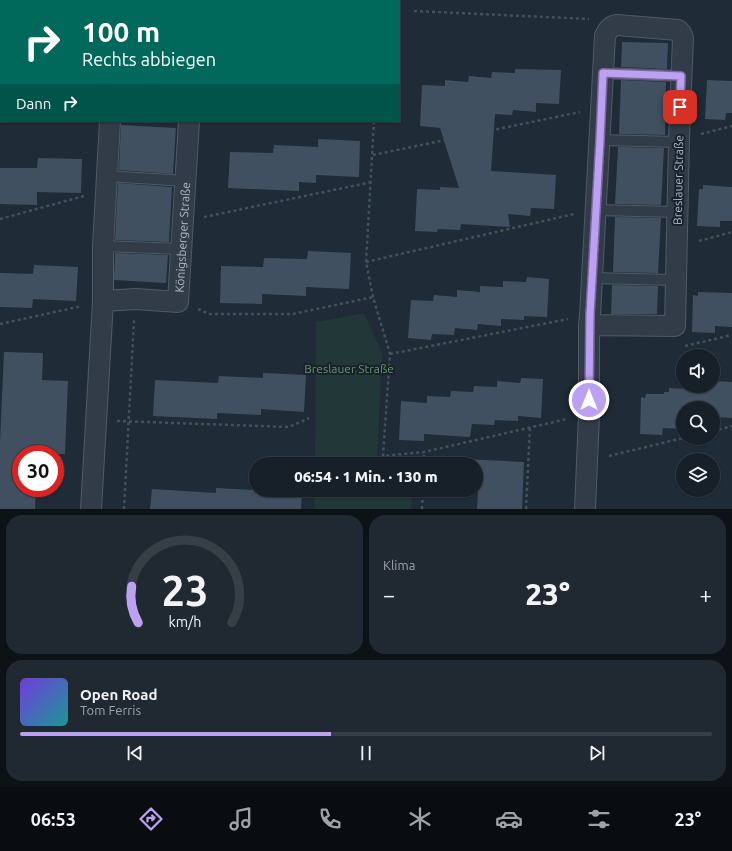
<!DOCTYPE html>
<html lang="de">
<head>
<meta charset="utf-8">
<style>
  :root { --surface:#172029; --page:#202831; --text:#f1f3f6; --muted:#9ea3a8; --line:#363e46; --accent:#bca0f2 }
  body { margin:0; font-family:Ubuntu,sans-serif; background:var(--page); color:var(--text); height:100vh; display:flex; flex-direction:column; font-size:15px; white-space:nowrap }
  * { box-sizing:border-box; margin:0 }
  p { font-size:13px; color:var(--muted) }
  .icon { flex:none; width:22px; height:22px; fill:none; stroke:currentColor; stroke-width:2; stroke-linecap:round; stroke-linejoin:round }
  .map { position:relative; height:509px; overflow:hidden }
  .drawer { display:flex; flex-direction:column; gap:6px; padding:6px; background:#0d1217; flex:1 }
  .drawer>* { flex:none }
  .hud { position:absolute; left:0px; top:0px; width:400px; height:122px; box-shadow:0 1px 3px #0004,0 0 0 1px var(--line); background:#00695c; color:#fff; overflow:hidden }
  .controls { position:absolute; left:676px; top:349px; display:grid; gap:8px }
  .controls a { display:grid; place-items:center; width:44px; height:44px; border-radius:50%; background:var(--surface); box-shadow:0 1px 3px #0004,0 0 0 1px var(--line); font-size:20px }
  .speed { position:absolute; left:12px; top:445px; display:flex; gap:8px; font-size:20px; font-weight:700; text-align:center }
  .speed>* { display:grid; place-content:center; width:52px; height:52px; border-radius:50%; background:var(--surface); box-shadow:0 1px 3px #0004,0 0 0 1px var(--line); line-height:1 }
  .speed .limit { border:6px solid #d22; background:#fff; color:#111 }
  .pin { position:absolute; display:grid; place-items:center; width:34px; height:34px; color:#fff; margin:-17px; border-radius:8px; box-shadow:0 2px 6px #0006 }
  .me { position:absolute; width:44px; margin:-22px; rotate:0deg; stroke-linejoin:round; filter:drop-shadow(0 0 3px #0008) }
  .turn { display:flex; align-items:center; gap:14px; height:84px; padding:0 16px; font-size:18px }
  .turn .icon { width:52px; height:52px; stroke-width:2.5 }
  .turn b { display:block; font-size:28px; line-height:34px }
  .then { display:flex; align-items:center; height:38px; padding:0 16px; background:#0003; gap:8px; font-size:15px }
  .big { font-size:30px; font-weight:800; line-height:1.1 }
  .drawer .card { flex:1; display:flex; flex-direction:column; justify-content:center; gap:6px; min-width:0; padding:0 14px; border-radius:16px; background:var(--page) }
  .drawer .dial { align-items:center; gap:0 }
  .dial svg { height:104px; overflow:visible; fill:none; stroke:var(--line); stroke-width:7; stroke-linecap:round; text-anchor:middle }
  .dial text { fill:var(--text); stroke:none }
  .song { display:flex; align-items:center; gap:12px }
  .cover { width:48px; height:48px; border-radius:6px; background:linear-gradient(135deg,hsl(260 70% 55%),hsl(180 70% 35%)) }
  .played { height:4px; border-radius:2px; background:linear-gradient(90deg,var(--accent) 45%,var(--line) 45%) }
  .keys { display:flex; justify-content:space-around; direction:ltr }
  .heat { display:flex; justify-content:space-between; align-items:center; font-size:22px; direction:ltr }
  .drawer .tiles { flex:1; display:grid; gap:6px; grid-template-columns:1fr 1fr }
  .card:last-child { grid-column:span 2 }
  .trip { position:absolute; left:249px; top:457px; width:234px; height:40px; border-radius:20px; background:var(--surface); box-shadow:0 1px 3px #0004,0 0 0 1px var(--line); font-weight:800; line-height:40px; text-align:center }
  .tab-bar { display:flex; height:64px; justify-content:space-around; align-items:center; background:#090d10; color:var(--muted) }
  .tab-bar .icon { width:28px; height:28px }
  .tab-bar .current { color:var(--accent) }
  .tab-bar b { font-size:18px; color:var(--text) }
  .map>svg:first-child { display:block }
  .green { fill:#213738 }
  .building { fill:#415060 }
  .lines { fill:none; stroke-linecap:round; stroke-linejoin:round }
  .service-casing { stroke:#505a66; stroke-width:12 }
  .minor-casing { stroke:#505a66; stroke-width:22 }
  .path { stroke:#3e5456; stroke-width:2.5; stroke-dasharray:3 3; stroke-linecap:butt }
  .service { stroke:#323c48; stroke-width:10 }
  .minor { stroke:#323c48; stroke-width:20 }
  .route-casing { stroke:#7a689d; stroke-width:10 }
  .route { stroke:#bca0f2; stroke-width:7 }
  .labels { text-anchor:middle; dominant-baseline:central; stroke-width:4; stroke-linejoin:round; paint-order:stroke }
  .street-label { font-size:12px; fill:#acb7c5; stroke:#18222c }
  .park-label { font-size:12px; fill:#63966c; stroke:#18222c }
</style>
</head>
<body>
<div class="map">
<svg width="732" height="509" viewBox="0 0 732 509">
  <rect width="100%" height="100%" fill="#1f2b37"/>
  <path class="green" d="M 364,313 L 382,353 L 377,463 L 414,462 L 414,464 L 315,464 L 316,322 Z
    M 315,490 L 412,490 L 411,509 L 315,509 Z"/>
  <path class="building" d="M 622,42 L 668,43 L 667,69 L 621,67 Z
    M 515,69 L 561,70 L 559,104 L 536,103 L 536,112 L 513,110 L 512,115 L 495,114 L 491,171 L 556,175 L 554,209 L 531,208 L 530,216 L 508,214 L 510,227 L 461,224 L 460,230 L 438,229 L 437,232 L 415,231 L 417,189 L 440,190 L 440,187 L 459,188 L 440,128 L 420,126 L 422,85 L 445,86 L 445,80 L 468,82 L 469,76 L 491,78 L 492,72 L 515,73 Z
    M 621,80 L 666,82 L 665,135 L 619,134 Z
    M 707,80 L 732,81 L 732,113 L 726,113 L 725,120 L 705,119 Z
    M 121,125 L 176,128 L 173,174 L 119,170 Z
    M 318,139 L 360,141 L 359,177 L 316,175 L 316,183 L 299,182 L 299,191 L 228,188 L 230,152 L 273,153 L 274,145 L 318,147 Z
    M 618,147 L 664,148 L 661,205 L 615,204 Z
    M 38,158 L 82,159 L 81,193 L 37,192 L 37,205 L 0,204 L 0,168 L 37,168 Z
    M 118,183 L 172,187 L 169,242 L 115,240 Z
    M 703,185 L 732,187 L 732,221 L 720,221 L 720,227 L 697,226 L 699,189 L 703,189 Z
    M 615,217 L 661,218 L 658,273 L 613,272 Z
    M 308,251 L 351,253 L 349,289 L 306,287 L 306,296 L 262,294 L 262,304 L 220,303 L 221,266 L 263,267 L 264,258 L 307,259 Z
    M 115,253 L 168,255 L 166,283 L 114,280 Z
    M 34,265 L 78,267 L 76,301 L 33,299 L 32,308 L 0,307 L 0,273 L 33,274 Z
    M 527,277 L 549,279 L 547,317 L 524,316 L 524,320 L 501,319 L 501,326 L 478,324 L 477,330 L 455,328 L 454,335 L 432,334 L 431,340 L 408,338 L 411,300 L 433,301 L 434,295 L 457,297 L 457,290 L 480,292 L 480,286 L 503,287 L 503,281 L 526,282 Z
    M 612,285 L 658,286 L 657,314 L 611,314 Z
    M 698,292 L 732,293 L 732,327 L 715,326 L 715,333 L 692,332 L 693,295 L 698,296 Z
    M 4,352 L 43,353 L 42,380 L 68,381 L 65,454 L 21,454 L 21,488 L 36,488 L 35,509 L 0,509 L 0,442 Z
    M 263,373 L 306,375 L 304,412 L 261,409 L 261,415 L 217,413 L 217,419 L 153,416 L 155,380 L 218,383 L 219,376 L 263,378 Z
    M 521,378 L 543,379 L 541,418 L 518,416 L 518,421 L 495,420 L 494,425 L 472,424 L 470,437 L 424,434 L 424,441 L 399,440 L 401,401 L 427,403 L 427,396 L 450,397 L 451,391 L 473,392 L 474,386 L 497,387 L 497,381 L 520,383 Z
    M 713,381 L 732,382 L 732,418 L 713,417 L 713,408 L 683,408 L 683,429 L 663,428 L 662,435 L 640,434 L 641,397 L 645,398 L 646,394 L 664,394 L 664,392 L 669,392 L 669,388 L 687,389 L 687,386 L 713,386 Z
    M 465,459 L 524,462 L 522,509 L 477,509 L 478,492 L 463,491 L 476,490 L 476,464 L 465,464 Z
    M 216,488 L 253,490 L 302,490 L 301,509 L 150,509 L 152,489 L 216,493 Z"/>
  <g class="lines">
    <g class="service-casing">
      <path id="service" d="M 603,73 L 681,76
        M 600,140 L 679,142
        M 107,176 L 185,181
        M 596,210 L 677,212
        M 103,246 L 181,249
        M 592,278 L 676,280"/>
    </g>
    <g class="minor-casing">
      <g id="minor">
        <path d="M 115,1 L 115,0"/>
        <path d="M 195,1 L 195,0"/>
        <path id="s1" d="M 103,301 L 136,299 L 178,302 L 189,121"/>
        <path d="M 91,509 L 103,301 L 103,246 L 110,121"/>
        <path d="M 585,509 L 589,415 L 589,325 L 590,315 L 605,36 C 608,30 610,26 617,25 L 678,30 L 681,33 L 683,38 L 679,139 L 675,326 L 589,325"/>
      </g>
    </g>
    <path class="path" d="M 237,1 L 241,0
      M 380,1 L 380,0
      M 414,11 L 589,19
      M 0,113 L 1,113
      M 374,121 L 366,262 L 373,297 L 390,354 L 383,456 L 424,452 L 567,419
      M 701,134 L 732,126
      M 373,155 L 580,112
      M 204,217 L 372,182
      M 0,219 L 84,196
      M 699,241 L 732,232
      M 366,262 L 574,214
      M 198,309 L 209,314 L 293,314 L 373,297
      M 0,324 L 82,306
      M 685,346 L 732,335
      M 390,354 L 568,319
      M 117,421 L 289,427 L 309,418
      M 713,431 L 732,426
      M 609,456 L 683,438
      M 424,464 L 424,452
      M 124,509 L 134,320
      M 422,509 L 423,490
      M 526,509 L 530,427"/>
    <use href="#service" class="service"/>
    <use href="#minor" class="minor"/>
  </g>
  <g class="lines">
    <g class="route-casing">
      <path id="route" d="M 589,400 L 590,315 L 600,140 L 603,73 L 681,76 L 680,107"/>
    </g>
    <use href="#route" class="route"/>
  </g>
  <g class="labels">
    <g class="street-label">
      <text transform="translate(678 180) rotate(-89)">Breslauer Straße</text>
      <text stroke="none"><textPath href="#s1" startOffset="140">Königsberger Straße</textPath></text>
    </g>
    <g class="park-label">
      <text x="349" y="368">Breslauer Straße</text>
    </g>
  </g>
</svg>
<div class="controls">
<a><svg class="icon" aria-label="sound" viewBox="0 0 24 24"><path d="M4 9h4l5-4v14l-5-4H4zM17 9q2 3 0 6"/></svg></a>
<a><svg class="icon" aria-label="search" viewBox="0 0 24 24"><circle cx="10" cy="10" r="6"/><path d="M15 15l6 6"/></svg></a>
<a><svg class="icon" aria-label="layers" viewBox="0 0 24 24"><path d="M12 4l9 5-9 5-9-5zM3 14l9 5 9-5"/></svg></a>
</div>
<div class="speed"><div class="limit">30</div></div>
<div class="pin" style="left:680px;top:107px;background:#d93025"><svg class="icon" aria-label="arrive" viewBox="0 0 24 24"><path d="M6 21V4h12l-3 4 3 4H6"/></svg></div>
<svg class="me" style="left:589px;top:400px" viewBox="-20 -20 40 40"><circle r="17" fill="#bca0f2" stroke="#fff" stroke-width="3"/><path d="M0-11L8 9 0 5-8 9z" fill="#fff"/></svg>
<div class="trip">06:54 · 1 Min. · 130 m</div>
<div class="hud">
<div class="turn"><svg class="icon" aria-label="right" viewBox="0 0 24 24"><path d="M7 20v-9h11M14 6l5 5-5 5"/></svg><div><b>100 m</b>Rechts abbiegen</div></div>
<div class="then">Dann<svg class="icon" aria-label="right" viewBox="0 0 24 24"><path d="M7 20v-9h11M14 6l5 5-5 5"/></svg></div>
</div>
</div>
<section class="drawer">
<div class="tiles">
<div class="card dial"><svg viewBox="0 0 100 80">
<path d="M14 69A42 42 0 1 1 86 69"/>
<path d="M14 69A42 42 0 0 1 9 41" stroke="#bca0f2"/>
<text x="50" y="56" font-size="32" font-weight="700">23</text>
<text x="50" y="72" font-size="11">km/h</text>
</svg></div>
<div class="card"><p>Klima</p>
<div class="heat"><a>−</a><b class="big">23°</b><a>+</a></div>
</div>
<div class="card">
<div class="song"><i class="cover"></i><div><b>Open Road</b><p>Tom Ferris</p></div></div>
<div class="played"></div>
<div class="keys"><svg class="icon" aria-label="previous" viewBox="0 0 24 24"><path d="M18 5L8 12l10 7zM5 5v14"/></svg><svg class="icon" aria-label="pause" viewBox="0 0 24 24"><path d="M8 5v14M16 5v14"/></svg><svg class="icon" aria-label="next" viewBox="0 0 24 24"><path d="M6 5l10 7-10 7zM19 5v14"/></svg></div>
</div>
</div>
</section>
<nav class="tab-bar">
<b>06:53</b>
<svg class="icon current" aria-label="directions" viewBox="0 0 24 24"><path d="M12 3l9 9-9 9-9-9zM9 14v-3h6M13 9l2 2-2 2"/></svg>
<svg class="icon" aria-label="music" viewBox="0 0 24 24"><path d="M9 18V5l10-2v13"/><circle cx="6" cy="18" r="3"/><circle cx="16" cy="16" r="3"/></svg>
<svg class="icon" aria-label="phone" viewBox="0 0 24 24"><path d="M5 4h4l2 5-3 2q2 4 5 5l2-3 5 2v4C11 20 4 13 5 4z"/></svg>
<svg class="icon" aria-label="climate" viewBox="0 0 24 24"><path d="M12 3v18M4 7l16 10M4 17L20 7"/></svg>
<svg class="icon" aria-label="car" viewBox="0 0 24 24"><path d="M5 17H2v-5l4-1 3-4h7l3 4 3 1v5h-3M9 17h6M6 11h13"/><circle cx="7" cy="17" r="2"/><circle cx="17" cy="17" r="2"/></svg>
<svg class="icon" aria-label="filters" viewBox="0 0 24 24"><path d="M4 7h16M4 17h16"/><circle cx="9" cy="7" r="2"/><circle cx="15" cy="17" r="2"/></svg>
<b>23°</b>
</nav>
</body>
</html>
